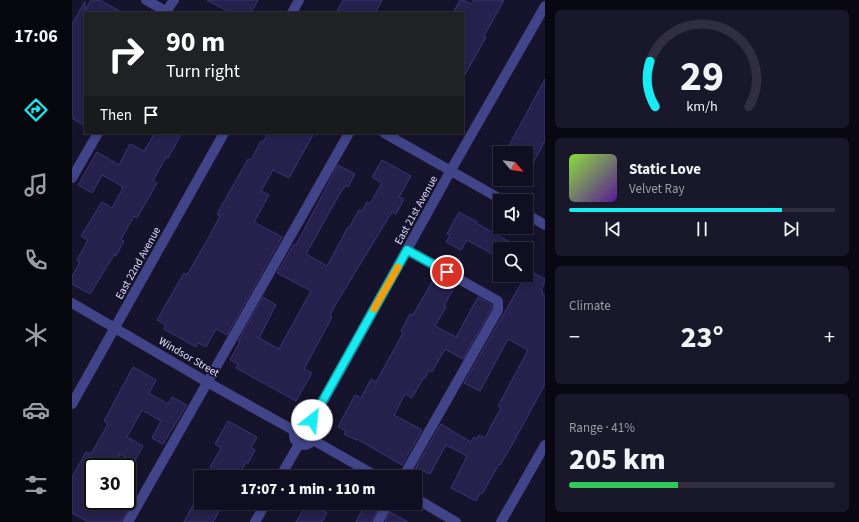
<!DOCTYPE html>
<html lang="en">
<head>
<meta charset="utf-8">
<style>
  :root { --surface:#100e21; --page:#19172a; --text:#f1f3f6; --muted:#9c9ca5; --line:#302e3f; --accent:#17ecf2 }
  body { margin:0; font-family:"Source Sans 3",sans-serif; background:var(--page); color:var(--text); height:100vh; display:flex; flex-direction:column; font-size:15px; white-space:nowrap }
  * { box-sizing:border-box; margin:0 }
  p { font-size:13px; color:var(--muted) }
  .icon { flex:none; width:22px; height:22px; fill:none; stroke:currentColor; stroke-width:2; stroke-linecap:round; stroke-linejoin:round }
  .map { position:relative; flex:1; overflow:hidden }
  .side { display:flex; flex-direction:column; gap:10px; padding:10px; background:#090812; width:314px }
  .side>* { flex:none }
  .hud { position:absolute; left:12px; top:12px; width:380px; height:122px; border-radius:0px; box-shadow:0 2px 6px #0003,0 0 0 1px var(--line); background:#202124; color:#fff; overflow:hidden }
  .needle { width:26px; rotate:118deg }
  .tools { position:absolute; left:421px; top:146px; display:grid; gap:8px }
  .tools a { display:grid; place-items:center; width:40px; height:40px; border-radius:0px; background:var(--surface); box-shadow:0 2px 6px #0003,0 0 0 1px var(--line); font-size:20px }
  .speed { position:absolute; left:12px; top:458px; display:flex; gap:8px; font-size:20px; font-weight:700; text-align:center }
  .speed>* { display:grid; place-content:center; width:52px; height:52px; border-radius:50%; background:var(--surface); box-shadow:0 2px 6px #0003,0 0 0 1px var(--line); line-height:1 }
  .speed .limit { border:2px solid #111; border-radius:6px; background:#fff; color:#111 }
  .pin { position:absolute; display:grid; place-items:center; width:34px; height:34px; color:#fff; margin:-17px; border:2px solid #fff; border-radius:50%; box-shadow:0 1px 4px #0007 }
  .me { position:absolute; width:44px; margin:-22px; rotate:29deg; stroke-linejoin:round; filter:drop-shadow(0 0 3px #0008) }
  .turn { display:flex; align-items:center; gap:14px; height:84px; padding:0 16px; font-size:18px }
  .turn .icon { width:52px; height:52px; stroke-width:2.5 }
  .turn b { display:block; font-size:28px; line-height:34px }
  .then { display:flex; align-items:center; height:38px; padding:0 16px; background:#0003; gap:8px; font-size:15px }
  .big { font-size:30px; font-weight:800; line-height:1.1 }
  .side .tile { flex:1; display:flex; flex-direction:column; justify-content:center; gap:6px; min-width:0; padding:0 14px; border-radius:6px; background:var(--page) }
  .side .dial { align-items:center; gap:0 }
  .dial svg { height:104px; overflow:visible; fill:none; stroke:var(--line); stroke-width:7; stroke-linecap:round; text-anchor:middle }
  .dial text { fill:var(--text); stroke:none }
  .song { display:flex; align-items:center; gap:12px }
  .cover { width:48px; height:48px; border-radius:6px; background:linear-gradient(135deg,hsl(90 70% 55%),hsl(270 70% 35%)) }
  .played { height:4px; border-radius:2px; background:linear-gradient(90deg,var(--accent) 80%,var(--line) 80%) }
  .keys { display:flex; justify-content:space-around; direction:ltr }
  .heat { display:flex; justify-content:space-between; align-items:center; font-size:22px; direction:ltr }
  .charge { height:6px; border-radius:3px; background:linear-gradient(90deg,#34c759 41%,var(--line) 0) }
  .trip { position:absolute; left:122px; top:470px; width:228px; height:40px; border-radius:0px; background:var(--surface); box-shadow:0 2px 6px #0003,0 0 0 1px var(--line); font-weight:800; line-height:40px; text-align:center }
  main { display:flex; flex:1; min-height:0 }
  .menu { display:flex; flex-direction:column; width:72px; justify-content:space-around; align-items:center; background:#06060d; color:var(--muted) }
  .menu .icon { width:28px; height:28px }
  .menu .selected { color:var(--accent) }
  .menu b { font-size:18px; color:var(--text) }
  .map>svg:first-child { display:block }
  .building { fill:#26204c; stroke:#3c3476 }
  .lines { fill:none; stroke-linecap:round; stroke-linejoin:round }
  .minor { stroke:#414488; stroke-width:10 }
  .route-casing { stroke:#0f999d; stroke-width:10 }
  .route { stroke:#17ecf2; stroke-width:7 }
  .slow { stroke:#f59e0b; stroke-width:7 }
  .labels { text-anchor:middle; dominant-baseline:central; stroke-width:4; stroke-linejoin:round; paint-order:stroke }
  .street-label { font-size:11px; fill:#e1e0fd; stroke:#16132c }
</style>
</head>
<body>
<main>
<nav class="menu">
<b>17:06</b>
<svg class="icon selected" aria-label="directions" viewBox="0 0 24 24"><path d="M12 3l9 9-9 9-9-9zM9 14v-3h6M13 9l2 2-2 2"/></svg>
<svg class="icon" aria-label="music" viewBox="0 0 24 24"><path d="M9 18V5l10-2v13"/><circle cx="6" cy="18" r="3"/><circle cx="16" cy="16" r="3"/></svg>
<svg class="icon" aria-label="phone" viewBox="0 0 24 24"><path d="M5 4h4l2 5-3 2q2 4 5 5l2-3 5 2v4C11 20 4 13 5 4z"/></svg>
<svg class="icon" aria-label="climate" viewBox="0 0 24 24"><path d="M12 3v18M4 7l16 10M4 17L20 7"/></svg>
<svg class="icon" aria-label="car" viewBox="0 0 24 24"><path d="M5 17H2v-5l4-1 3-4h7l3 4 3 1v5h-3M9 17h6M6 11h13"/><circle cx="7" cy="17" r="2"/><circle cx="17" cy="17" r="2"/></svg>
<svg class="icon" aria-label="filters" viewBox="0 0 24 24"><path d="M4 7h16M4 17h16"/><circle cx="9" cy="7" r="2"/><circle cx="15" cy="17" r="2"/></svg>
</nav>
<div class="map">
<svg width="473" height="522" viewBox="0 0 473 522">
  <rect width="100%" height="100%" fill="#16132c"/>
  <path class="building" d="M 19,0 L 28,0 L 51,13 L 13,13 L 13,126 L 0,118 L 0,24 L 13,1 L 13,10 Z
    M 135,0 L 186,0 L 179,13 L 159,13 Z
    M 271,0 L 310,0 L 303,13 L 264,13 Z
    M 388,0 L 391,0 L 399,4 L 402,0 L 432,0 L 412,36 L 414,37 L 391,78 L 391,13 L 381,13 Z
    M 473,79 L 473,141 L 454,176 L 454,153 L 433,153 Z
    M 83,133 L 110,133 L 96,158 L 94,157 L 81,181 L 85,183 L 65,218 L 62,216 L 49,239 L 52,241 L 44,256 L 42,255 L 18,294 L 0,284 L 0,276 L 8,262 L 5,260 L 16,240 L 9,236 L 30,202 L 40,208 L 51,188 L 49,187 L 50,186 L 30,175 L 20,193 L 6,185 L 25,152 L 47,165 L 58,144 L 72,151 Z
    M 196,133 L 242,133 L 217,178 L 201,170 L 189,191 L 197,195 L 182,222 L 210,237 L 155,335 L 144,329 L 134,347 L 126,343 L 124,347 L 92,329 L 94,325 L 85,320 L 112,273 L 115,275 L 137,237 L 148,216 L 145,214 L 176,159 L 179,160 L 189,141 L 191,142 Z
    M 310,160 L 339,176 L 327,197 L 332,199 L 324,214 L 320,212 L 262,307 L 258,315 L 260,317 L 232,369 L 240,373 L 224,401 L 164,368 L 166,364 L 158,360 L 168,342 L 166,341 L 191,297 L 204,305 L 187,338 L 207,349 L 239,291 L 205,273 L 222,244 L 224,245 L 266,165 L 283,174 L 276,187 L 274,185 L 267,195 L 234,254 L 255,266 L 276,227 L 277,228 L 287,210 L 290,211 L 295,202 L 298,204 L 310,183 L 300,177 Z
    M 387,212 L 405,222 L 404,223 L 450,249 L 428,249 L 428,258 L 395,240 L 389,250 L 374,242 L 378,235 L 375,234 Z
    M 454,269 L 473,279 L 473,282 L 469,290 L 471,292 L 470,294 L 473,296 L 473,384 L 440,445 L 428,465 L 427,464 L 410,494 L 408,493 L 404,501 L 379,488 L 395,456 L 374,445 L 358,474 L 351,471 L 349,475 L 342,471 L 369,424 L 399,442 L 402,437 L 405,439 L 407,435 L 413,438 L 421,422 L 429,408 L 426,406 L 456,350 L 436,339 L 408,391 L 392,383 L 454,275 Z
    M 364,275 L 383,286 L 372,306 L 374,307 L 363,326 L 384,337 L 406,297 L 420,305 L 420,308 L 391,359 L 373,349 L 360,372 L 357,370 L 353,378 L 352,377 L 340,398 L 333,394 L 322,415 L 350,430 L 330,465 L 285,439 L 284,440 L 272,434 L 274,431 L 266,427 L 283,395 L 289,398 L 299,379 L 304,382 L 331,333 L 329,331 L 338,314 L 341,315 Z
    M 61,367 L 84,380 L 77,393 L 96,404 L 100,397 L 115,405 L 91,444 L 80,438 L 89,421 L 70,410 L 55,437 L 71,446 L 62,462 L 48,454 L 42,467 L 21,467 L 21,501 L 60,501 L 50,522 L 16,522 L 0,513 L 0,477 L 14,452 L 19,454 L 36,424 L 32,421 Z
    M 156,421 L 185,437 L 179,448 L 183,450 L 176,463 L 174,462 L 166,477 L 135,477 L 140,468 L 138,467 L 149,448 L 143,444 Z
    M 122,503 L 152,503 L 141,522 L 112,522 Z
    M 235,503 L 255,513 L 250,522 L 224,522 Z
    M 294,503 L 302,503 L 307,506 L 300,522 L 284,522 Z
    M 318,512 L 336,522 L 313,522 Z"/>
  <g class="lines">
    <path class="minor" d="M 74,0 L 97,13
      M 93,13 L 102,0
      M 220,13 L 227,0
      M 312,133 L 432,201
      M 0,178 L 26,133
      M 454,214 L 473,225
      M 0,303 L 135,382 L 223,431
      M 0,404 L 152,133
      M222 435a10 10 0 1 1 20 0a10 10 0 1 1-20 0Z
      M 237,427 L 379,170 L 473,6
      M 241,440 L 306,477
      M 208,477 L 227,444
      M 331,477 L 426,310 L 426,301 L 335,250
      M 343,498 L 384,522
      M 56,522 L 277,133
      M 183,522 L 194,503
      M 306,522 L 316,503
      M 429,522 L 473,445"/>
  </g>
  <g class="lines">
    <g class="route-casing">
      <path id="route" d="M 240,420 L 335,250 L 375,272"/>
    </g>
    <use href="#route" class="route"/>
    <path class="slow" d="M 302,309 L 326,267"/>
  </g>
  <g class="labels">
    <g class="street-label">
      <text transform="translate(344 210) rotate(-61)">East 21st Avenue</text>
      <text transform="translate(66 263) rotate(-61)">East 22nd Avenue</text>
      <text transform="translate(117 357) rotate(30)">Windsor Street</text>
    </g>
  </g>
</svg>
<div class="tools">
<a><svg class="needle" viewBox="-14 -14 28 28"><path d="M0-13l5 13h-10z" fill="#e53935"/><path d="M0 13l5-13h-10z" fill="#9c9ca5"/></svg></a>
<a><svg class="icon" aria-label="sound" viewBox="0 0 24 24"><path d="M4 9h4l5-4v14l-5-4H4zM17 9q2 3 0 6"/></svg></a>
<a><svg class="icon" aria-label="search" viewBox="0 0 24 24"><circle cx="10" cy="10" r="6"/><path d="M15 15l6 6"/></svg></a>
</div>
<div class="speed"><div class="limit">30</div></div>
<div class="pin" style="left:375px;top:272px;background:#d93025"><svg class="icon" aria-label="arrive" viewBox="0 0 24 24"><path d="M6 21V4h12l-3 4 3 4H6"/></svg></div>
<svg class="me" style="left:240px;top:420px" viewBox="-20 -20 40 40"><circle r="19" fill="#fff"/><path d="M0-13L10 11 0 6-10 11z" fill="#17ecf2"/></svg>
<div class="trip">17:07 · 1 min · 110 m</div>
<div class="hud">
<div class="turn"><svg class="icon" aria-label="right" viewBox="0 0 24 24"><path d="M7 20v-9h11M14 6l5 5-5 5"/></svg><div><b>90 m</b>Turn right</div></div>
<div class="then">Then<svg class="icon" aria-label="arrive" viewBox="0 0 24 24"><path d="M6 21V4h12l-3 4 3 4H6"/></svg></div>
</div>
</div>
<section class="side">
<div class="tile dial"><svg viewBox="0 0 100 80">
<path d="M14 69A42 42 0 1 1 86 69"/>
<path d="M14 69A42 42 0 0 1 10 34" stroke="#17ecf2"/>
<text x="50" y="56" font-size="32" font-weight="700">29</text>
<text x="50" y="72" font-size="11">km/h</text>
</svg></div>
<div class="tile">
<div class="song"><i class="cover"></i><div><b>Static Love</b><p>Velvet Ray</p></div></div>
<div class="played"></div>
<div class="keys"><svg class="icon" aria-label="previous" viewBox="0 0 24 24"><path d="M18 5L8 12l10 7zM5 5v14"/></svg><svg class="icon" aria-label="pause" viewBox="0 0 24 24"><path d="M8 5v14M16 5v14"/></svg><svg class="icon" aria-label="next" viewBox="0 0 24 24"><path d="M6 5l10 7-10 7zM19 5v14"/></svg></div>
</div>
<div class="tile"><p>Climate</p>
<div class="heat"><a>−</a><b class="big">23°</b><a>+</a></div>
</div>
<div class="tile"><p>Range · 41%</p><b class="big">205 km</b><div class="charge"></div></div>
</section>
</main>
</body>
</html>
